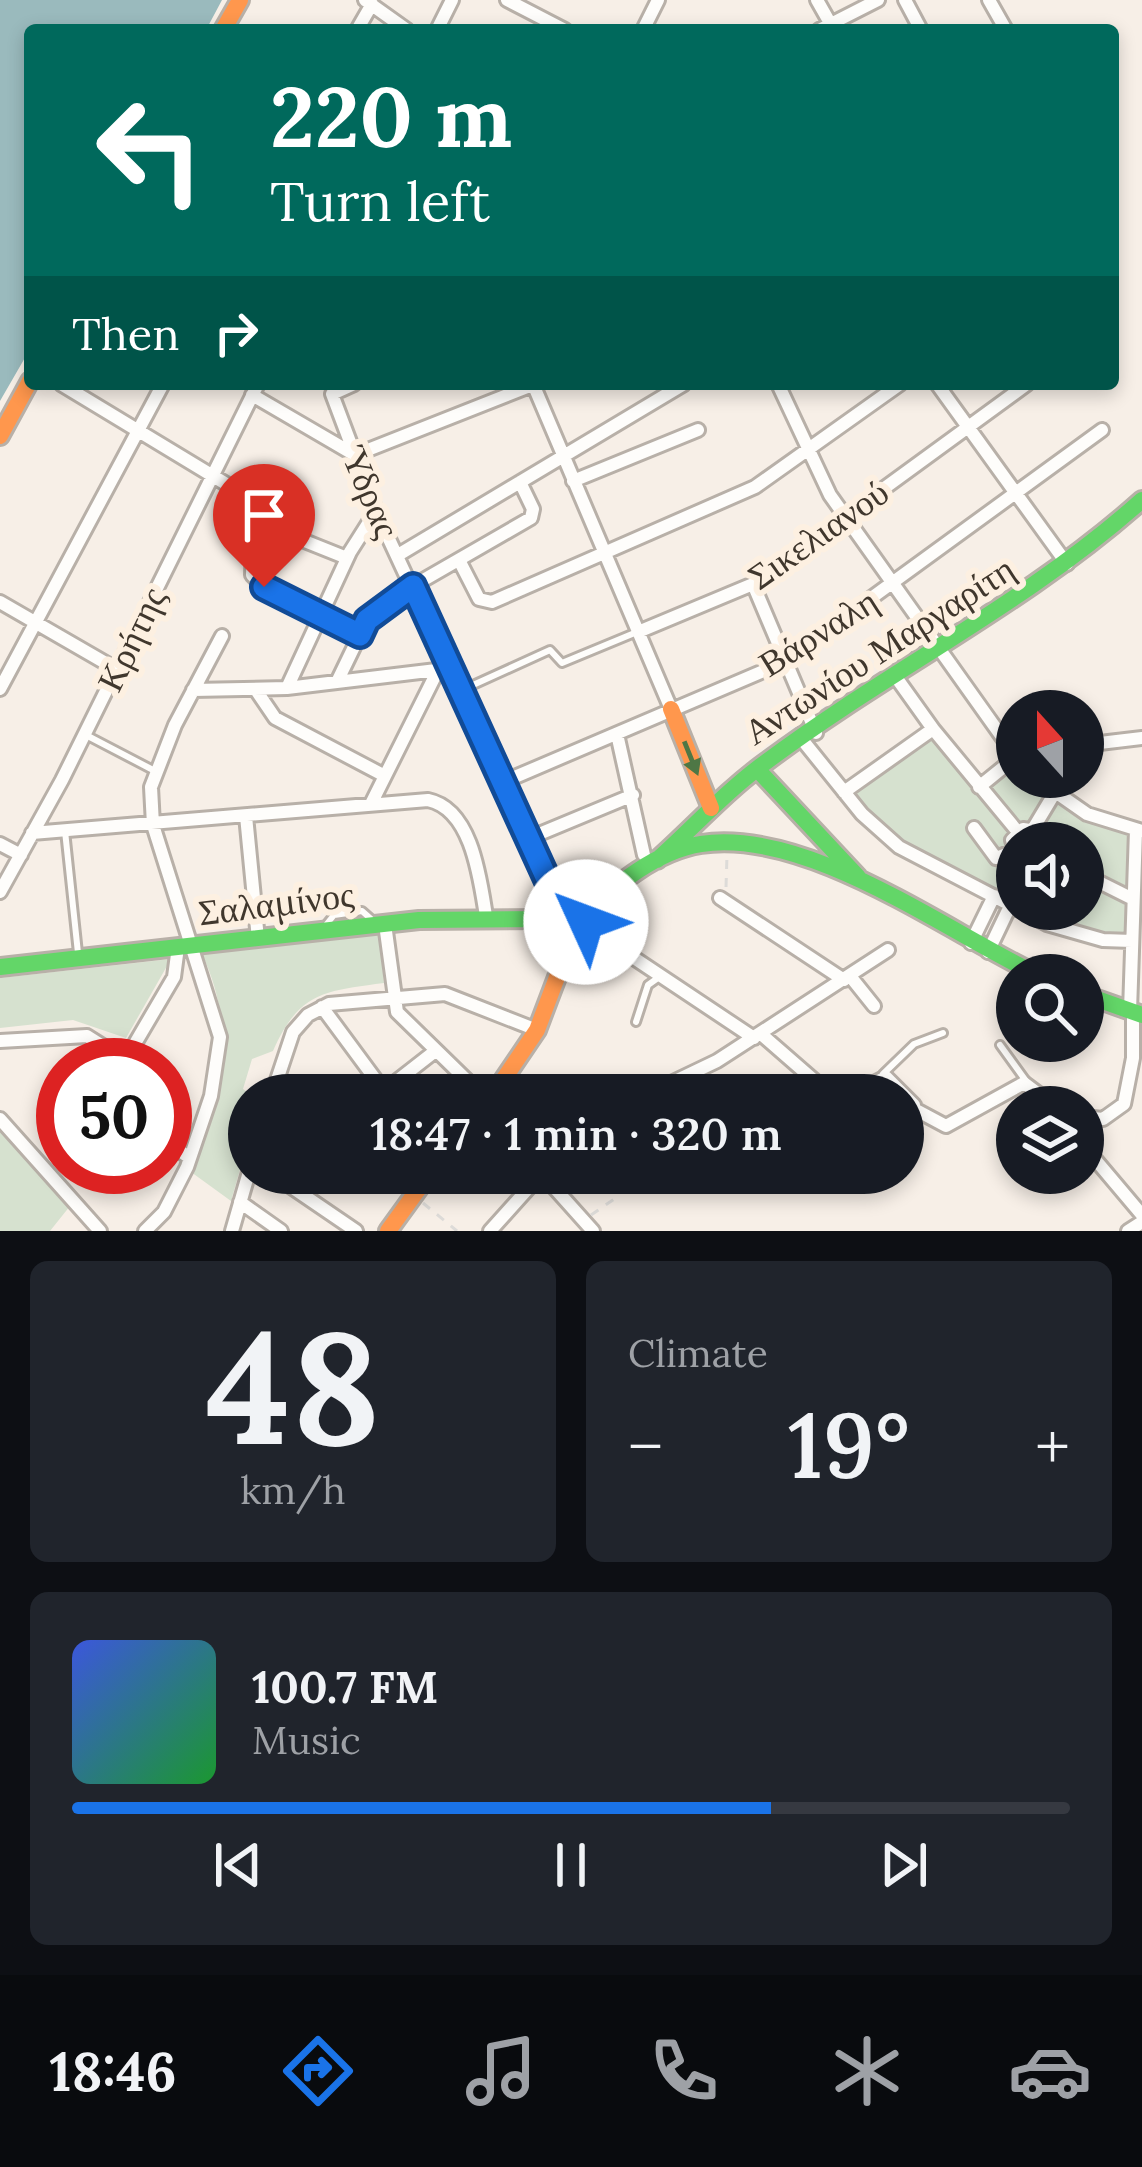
<!DOCTYPE html>
<html lang="en">
<head>
<meta charset="utf-8">
<style>
  :root { --surface:#171b24; --page:#20242c; --text:#f1f3f6; --muted:#9ea1a6; --line:#363941; --accent:#1a73e8 }
  body { margin:0; font-family:Lora,serif; background:var(--page); color:var(--text); height:100vh; display:flex; flex-direction:column; font-size:45px; white-space:nowrap }
  * { box-sizing:border-box; margin:0 }
  p { font-size:39px; color:var(--muted) }
  .icon { flex:none; width:66px; height:66px; fill:none; stroke:currentColor; stroke-width:2; stroke-linecap:round; stroke-linejoin:round }
  .map { position:relative; height:1231px; overflow:hidden }
  .side { display:flex; flex-direction:column; gap:30px; padding:30px; background:#0d0f14; flex:1 }
  .side>* { flex:none }
  .guide { position:absolute; left:24px; top:24px; width:1095px; height:366px; border-radius:12px; box-shadow:0 6px 18px #0003; background:#00695c; color:#fff; overflow:hidden }
  .needle { width:78px; rotate:339deg }
  .fabs { position:absolute; left:996px; top:690px; display:grid; gap:24px }
  .fabs a { display:grid; place-items:center; width:108px; height:108px; border-radius:50%; background:var(--surface); box-shadow:0 6px 18px #0003; font-size:60px }
  .speed { position:absolute; left:36px; top:1038px; display:flex; gap:24px; font-size:60px; font-weight:700; text-align:center }
  .speed>* { display:grid; place-content:center; width:156px; height:156px; border-radius:50%; background:var(--surface); box-shadow:0 6px 18px #0003; line-height:1 }
  .speed .limit { border:18px solid #d22; background:#fff; color:#111 }
  .pin { position:absolute; display:grid; place-items:center; width:102px; height:102px; color:#fff; margin:-123px -51px; border-radius:50% 50% 50% 0; rotate:-45deg; box-shadow:0 0 12px #0007 }
  .pin .icon { rotate:45deg }
  .me { position:absolute; width:132px; margin:-66px; rotate:313deg; stroke-linejoin:round; filter:drop-shadow(0 0 9px #0008) }
  .turn { display:flex; align-items:center; gap:42px; height:252px; padding:0 48px; font-size:54px }
  .turn .icon { width:156px; height:156px; stroke-width:2.5 }
  .turn b { display:block; font-size:84px; line-height:102px }
  .then { display:flex; align-items:center; height:114px; padding:0 48px; background:#0003; gap:24px; font-size:45px }
  .big { font-size:90px; font-weight:600; line-height:1.1 }
  .side .widget { flex:1; display:flex; flex-direction:column; justify-content:center; gap:18px; min-width:0; padding:0 42px; border-radius:18px; background:var(--page) }
  .side .dial { align-items:center; gap:0 }
  .dial b { font-size:156px; line-height:1 }
  .song { display:flex; align-items:center; gap:36px }
  .cover { width:144px; height:144px; border-radius:18px; background:linear-gradient(135deg,hsl(230 70% 55%),hsl(130 70% 35%)) }
  .played { height:12px; border-radius:6px; background:linear-gradient(90deg,var(--accent) 70%,var(--line) 70%) }
  .keys { display:flex; justify-content:space-around; direction:ltr }
  .heat { display:flex; justify-content:space-between; align-items:center; font-size:66px; direction:ltr }
  .side .tiles { flex:1; display:grid; gap:30px; grid-template-columns:1fr 1fr }
  .widget:last-child { grid-column:span 2 }
  .trip { position:absolute; left:228px; top:1074px; width:696px; height:120px; border-radius:60px; background:var(--surface); box-shadow:0 6px 18px #0003; font-weight:600; line-height:120px; text-align:center }
  .tabs { display:flex; height:192px; justify-content:space-around; align-items:center; background:#090b0e; color:var(--muted) }
  .tabs .icon { width:84px; height:84px }
  .tabs .current { color:var(--accent) }
  .tabs b { font-size:54px; color:var(--text) }
  .map>svg:first-child { display:block }
  .green { fill:#d6e1cf; fill-rule:evenodd }
  .water { fill:#9ababd }
  .lines { fill:none; stroke-linecap:round; stroke-linejoin:round }
  .lane-casing { stroke:#b8b0a8; stroke-width:12 }
  .street-casing { stroke:#b8b0a8; stroke-width:18 }
  .fast-casing { stroke:#b8b0a8; stroke-width:22 }
  .slow-casing { stroke:#b8b0a8; stroke-width:22 }
  .path { stroke:#dddbd8; stroke-width:3; stroke-dasharray:9 9; stroke-linecap:butt }
  .lane { stroke:#fefdfb; stroke-width:6 }
  .street { stroke:#fefdfb; stroke-width:12 }
  .fast { stroke:#63d668; stroke-width:16 }
  .slow { stroke:#ff974d; stroke-width:16 }
  .oneway { fill:#4e7745 }
  .route-casing { stroke:#114b97; stroke-width:30 }
  .route { stroke:#1a73e8; stroke-width:21 }
  .labels { text-anchor:middle; dominant-baseline:central; stroke-width:12; stroke-linejoin:round; paint-order:stroke }
  .street-label { font-size:36px; fill:#40372d; stroke:#fdf0e1 }
</style>
</head>
<body>
<div class="map">
<svg width="1142" height="1231" viewBox="0 0 1142 1231">
  <rect width="100%" height="100%" fill="#f7efe7"/>
  <path class="green" d="M 913,689 L 980,779 L 1013,753 L 1017,777 L 1034,777 L 1077,809 L 1136,830 L 1132,941 C 1044,940 900,859 844,792 L 932,729 L 907,693 ZM 1017,843 L 1083,843 L 1083,909 L 1017,909 Z
    M 379,933 L 384,983 C 324,991 299,992 273,1051 L 252,1059 L 243,1089 L 251,1095 L 249,1138 L 231,1201 L 191,1172 C 221,1096 238,1031 202,954 Z
    M 171,959 L 126,1038 L 73,1020 L 0,1028 L 0,978 Z
    M 0,1125 L 70,1206 L 50,1231 L 0,1231 Z"/>
  <path class="water" d="M 0,0 L 222,0 L 206,30 L 30,30 L 30,349 L 0,401 Z"/>
  <g class="lines">
    <g class="lane-casing">
      <path id="lane" d="M 462,690 L 550,650 L 562,663 L 637,632
        M 84,734 L 155,771
        M 65,831 L 78,953
        M 326,925 L 334,915 L 362,911 L 371,919
        M 636,1022 L 648,985 L 662,975
        M 1000,1045 L 1026,1081
        M 883,1074 L 914,1044 L 943,1033"/>
    </g>
    <g class="street-casing">
      <path id="street" d="M 365,0 L 407,30
        M 507,0 L 565,30
        M 817,0 L 834,30
        M 905,0 L 921,30
        M 989,0 L 1006,30
        M 357,30 L 372,4
        M 437,30 L 452,0
        M 643,30 L 658,0
        M 819,30 L 878,0
        M 61,384 L 241,493 L 254,515 L 252,575 L 264,587 L 360,635
        M 354,384 L 332,394 L 376,511 L 563,914
        M 533,384 L 671,709
        M 778,384 L 830,495 L 1017,758
        M 937,384 L 1067,564
        M 252,395 L 355,455 L 535,384
        M 573,481 L 698,430
        M 287,534 L 347,558
        M 398,555 L 684,384
        M 459,560 L 479,599 L 492,602 L 755,487 L 900,384
        M 753,584 L 816,733
        M 0,602 L 116,669
        M 638,632 L 753,584 L 1027,384
        M 337,682 L 367,620 L 413,586 L 531,518 L 533,509 L 520,482
        M 287,688 L 350,552 L 376,511
        M 0,689 L 163,384
        M 193,690 L 287,688 L 453,668
        M 256,690 L 275,718 L 385,776
        M 933,729 L 1018,832
        M 617,734 L 644,855
        M 804,742 L 862,814 L 899,847 L 1047,924 L 1103,940 L 1132,941
        M 1083,745 L 1142,738
        M 1034,777 L 1087,814 L 1142,831
        M 503,782 L 782,663 L 1102,430
        M 979,787 L 1016,757
        M 844,792 L 933,729 L 898,680
        M 371,804 L 438,670
        M 246,816 L 258,939
        M 974,828 L 996,858 L 1014,851
        M 1033,829 L 1054,794
        M 32,833 L 428,800 C 472,809 480,879 486,916
        M 527,839 L 633,795
        M 0,844 L 21,855
        M 1017,856 L 1012,840 L 1023,829 L 1037,831 L 1044,843
        M 1083,874 L 1133,899
        M 0,892 L 62,780 L 258,384
        M 720,898 L 844,980
        M 1002,900 L 1017,869
        M 385,924 L 397,1012 L 482,1095
        M 586,926 L 754,1038
        M 971,943 L 994,896
        M 988,952 L 1010,906
        M 850,976 L 874,1006
        M 322,1007 L 387,1095
        M 1130,1011 L 1136,830
        M 761,1034 L 831,1095
        M 0,1041 L 87,1036 L 125,1060
        M 123,1064 L 174,977 L 178,947
        M 384,1091 L 434,1052
        M 854,1093 L 886,1077 L 914,1105
        M 272,1095 L 293,1032 L 308,1015 L 329,1004 L 445,994 L 537,1030
        M 646,1095 L 717,1061 L 888,950
        M 844,1095 L 885,1095
        M 903,1103 L 946,1126 L 1024,1083 L 1056,1107
        M 1083,1117 L 1103,1119 L 1124,1104 L 1133,1058 L 1133,1012
        M 0,1119 L 100,1231
        M 165,1141 L 190,1158
        M 1083,1145 L 1142,1215
        M 271,1173 L 356,1231
        M 542,1174 L 593,1231
        M 240,1202 L 281,1231
        M 145,1231 L 164,1212 L 187,1167 L 211,1096 L 220,1037 L 153,825 L 151,787 L 175,725 L 222,636
        M 232,1231 L 249,1172
        M 490,1231 L 542,1173
        M 1128,1231 L 1142,1222"/>
    </g>
    <g class="fast-casing">
      <path id="fast" d="M 757,769 L 858,877
        M 657,860 C 693,828 727,790 766,762 C 889,670 1027,603 1142,500
        M 584,914 C 616,885 656,851 701,844 C 808,828 944,930 1038,975
        M 0,967 L 419,920 L 561,919
        M 1083,994 L 1142,1015"/>
    </g>
    <g class="slow-casing">
      <path id="slow" d="M 223,30 L 240,0
        M 0,436 L 30,381
        M 671,709 L 711,808
        M561 922a13 13 0 1 1 26 0a13 13 0 1 1-26 0Z
        M 493,1095 L 537,1030 L 573,935
        M 388,1231 L 430,1173"/>
    </g>
    <path class="path" d="M 726,887 L 727,855
      M 423,1203 L 457,1231
      M 591,1215 L 620,1195"/>
    <use href="#lane" class="lane"/>
    <use href="#street" class="street"/>
    <use href="#fast" class="fast"/>
    <use href="#slow" class="slow"/>
  </g>
  <defs><path id="oneway-solid" d="M-6-.8H1V-3.2L6.5 0L1 3.2V.8H-6Z" transform="scale(3)"/></defs>
  <use class="oneway" href="#oneway-solid" transform="translate(691 758) rotate(68)"/>
  <g class="lines">
    <g class="route-casing">
      <path id="route" d="M 264,587 L 360,635 L 367,620 L 413,586 L 563,914 L 578,910 L 586,922"/>
    </g>
    <use href="#route" class="route"/>
  </g>
  <g class="labels">
    <g class="street-label">
      <text transform="translate(371 492) rotate(67)">Ύδρας</text>
      <text transform="translate(818 534) rotate(-35)">Σικελιανού</text>
      <text transform="translate(818 632) rotate(-32)">Βάρναλη</text>
      <text transform="translate(131 639) rotate(-64)">Κρήτης</text>
      <text transform="translate(879 650) rotate(-33)">Αντωνίου Μαργαρίτη</text>
      <text transform="translate(276 903) rotate(-7)">Σαλαμίνος</text>
    </g>
  </g>
</svg>
<div class="fabs">
<a><svg class="needle" viewBox="-14 -14 28 28"><path d="M0-13l5 13h-10z" fill="#e53935"/><path d="M0 13l5-13h-10z" fill="#9ea1a6"/></svg></a>
<a><svg class="icon" aria-label="sound" viewBox="0 0 24 24"><path d="M4 9h4l5-4v14l-5-4H4zM17 9q2 3 0 6"/></svg></a>
<a><svg class="icon" aria-label="search" viewBox="0 0 24 24"><circle cx="10" cy="10" r="6"/><path d="M15 15l6 6"/></svg></a>
<a><svg class="icon" aria-label="layers" viewBox="0 0 24 24"><path d="M12 4l9 5-9 5-9-5zM3 14l9 5 9-5"/></svg></a>
</div>
<div class="speed"><div class="limit">50</div></div>
<div class="pin" style="left:264px;top:587px;background:#d93025"><svg class="icon" aria-label="arrive" viewBox="0 0 24 24"><path d="M6 21V4h12l-3 4 3 4H6"/></svg></div>
<svg class="me" style="left:586px;top:922px" viewBox="-20 -20 40 40"><circle r="19" fill="#fff"/><path d="M0-13L10 11 0 6-10 11z" fill="#1a73e8"/></svg>
<div class="trip">18:47 · 1 min · 320 m</div>
<div class="guide">
<div class="turn"><svg class="icon" aria-label="left" viewBox="0 0 24 24"><path d="M17 20v-9H6M10 6l-5 5 5 5"/></svg><div><b>220 m</b>Turn left</div></div>
<div class="then">Then<svg class="icon" aria-label="right" viewBox="0 0 24 24"><path d="M7 20v-9h11M14 6l5 5-5 5"/></svg></div>
</div>
</div>
<section class="side">
<div class="tiles">
<div class="widget dial"><b>48</b><p>km/h</p></div>
<div class="widget"><p>Climate</p>
<div class="heat"><a>−</a><b class="big">19°</b><a>+</a></div>
</div>
<div class="widget">
<div class="song"><i class="cover"></i><div><b>100.7 FM</b><p>Music</p></div></div>
<div class="played"></div>
<div class="keys"><svg class="icon" aria-label="previous" viewBox="0 0 24 24"><path d="M18 5L8 12l10 7zM5 5v14"/></svg><svg class="icon" aria-label="pause" viewBox="0 0 24 24"><path d="M8 5v14M16 5v14"/></svg><svg class="icon" aria-label="next" viewBox="0 0 24 24"><path d="M6 5l10 7-10 7zM19 5v14"/></svg></div>
</div>
</div>
</section>
<nav class="tabs">
<b>18:46</b>
<svg class="icon current" aria-label="directions" viewBox="0 0 24 24"><path d="M12 3l9 9-9 9-9-9zM9 14v-3h6M13 9l2 2-2 2"/></svg>
<svg class="icon" aria-label="music" viewBox="0 0 24 24"><path d="M9 18V5l10-2v13"/><circle cx="6" cy="18" r="3"/><circle cx="16" cy="16" r="3"/></svg>
<svg class="icon" aria-label="phone" viewBox="0 0 24 24"><path d="M5 4h4l2 5-3 2q2 4 5 5l2-3 5 2v4C11 20 4 13 5 4z"/></svg>
<svg class="icon" aria-label="climate" viewBox="0 0 24 24"><path d="M12 3v18M4 7l16 10M4 17L20 7"/></svg>
<svg class="icon" aria-label="car" viewBox="0 0 24 24"><path d="M5 17H2v-5l4-1 3-4h7l3 4 3 1v5h-3M9 17h6M6 11h13"/><circle cx="7" cy="17" r="2"/><circle cx="17" cy="17" r="2"/></svg>
</nav>
</body>
</html>
